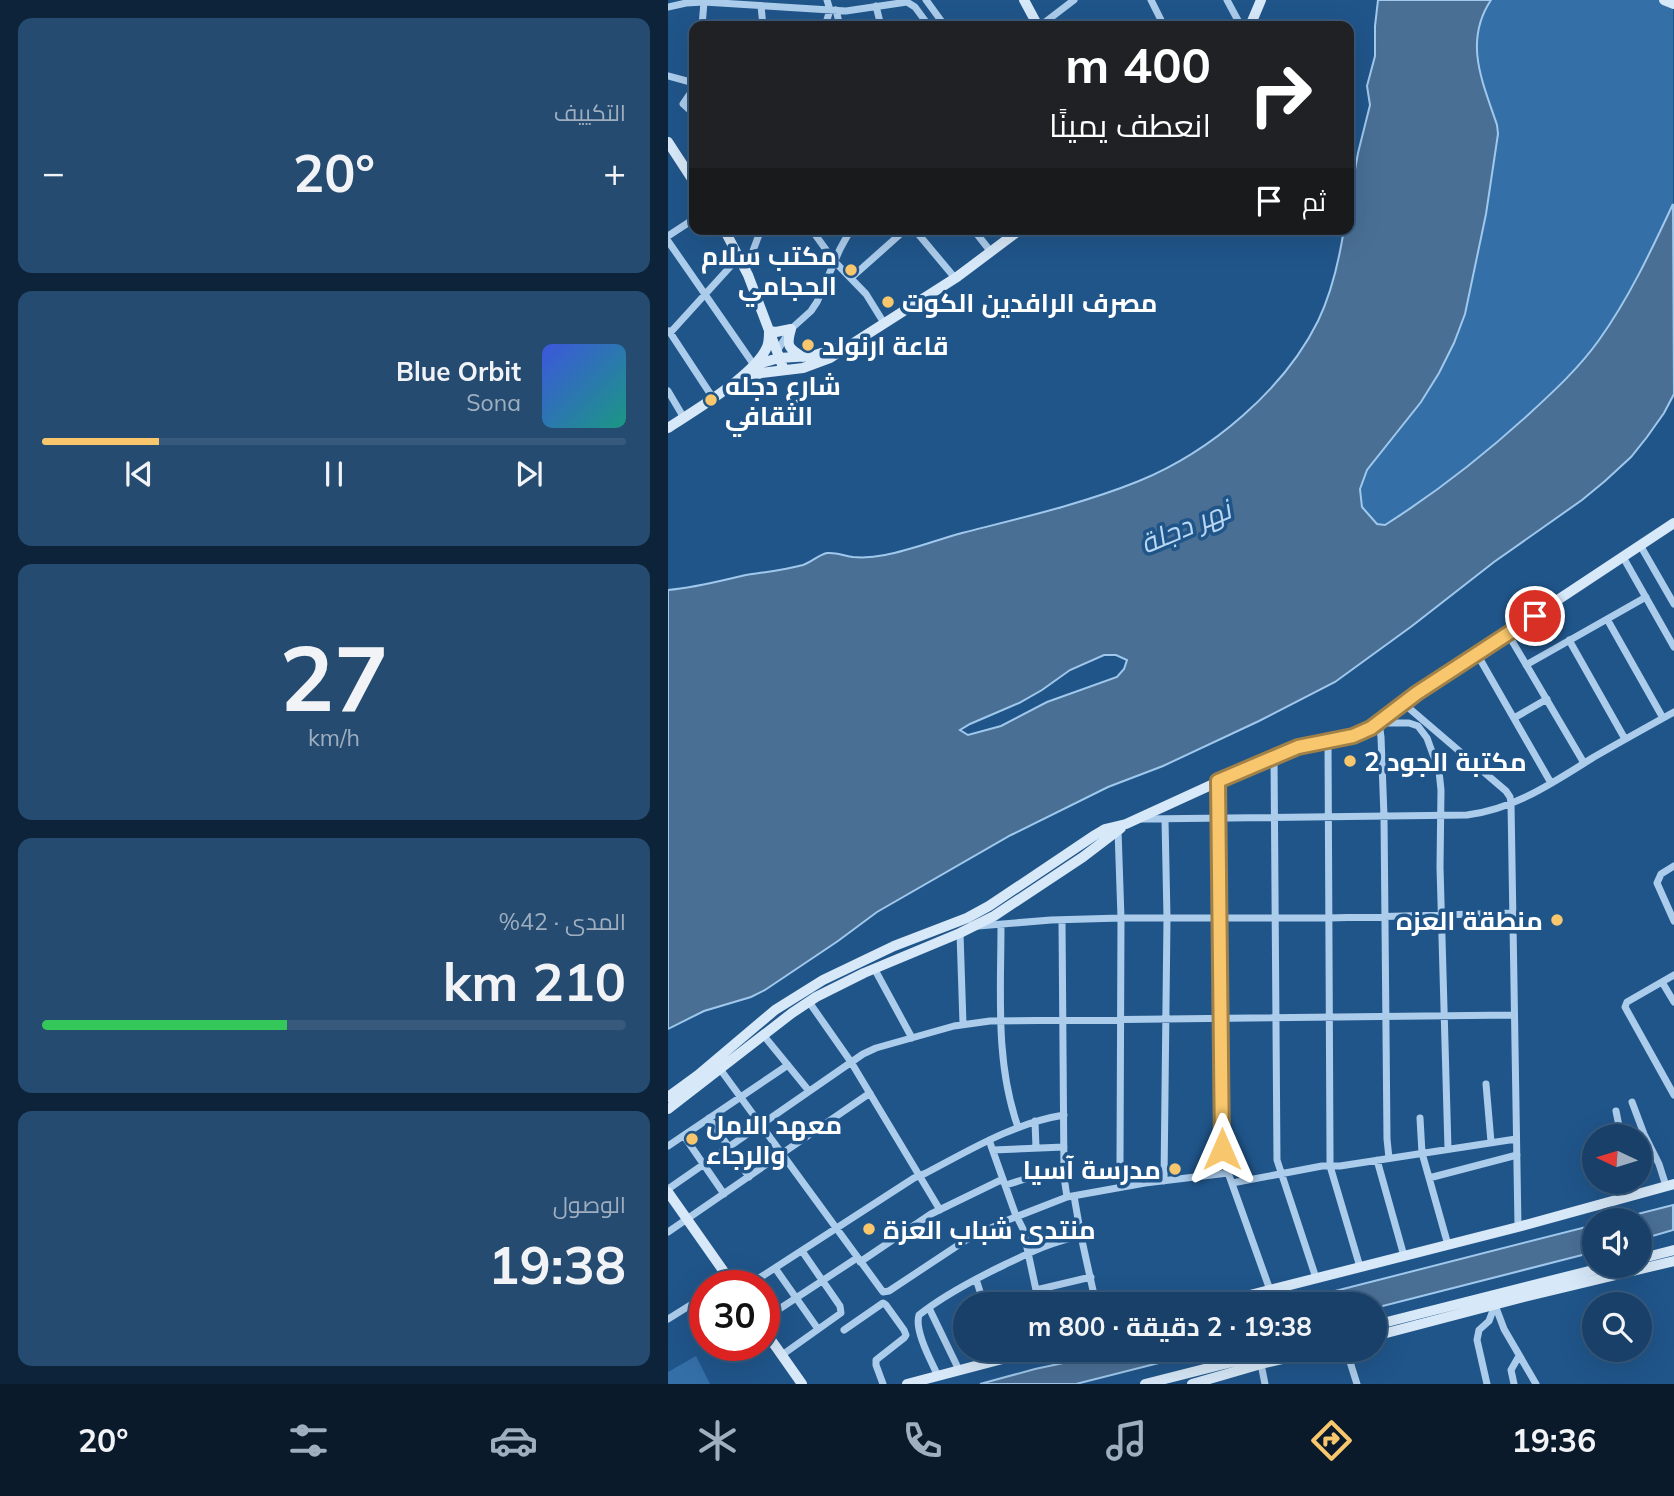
<!DOCTYPE html>
<html lang="ar">
<head>
<meta charset="utf-8">
<style>
  :root { --surface:#184068; --page:#254b71; --text:#f1f3f6; --muted:#9fafc0; --line:#36597c; --accent:#f8c76d }
  body { margin:0; font-family:Mulish,Cairo,sans-serif; background:var(--page); color:var(--text); direction:rtl; height:100vh; display:flex; flex-direction:column; font-size:26px; white-space:nowrap }
  * { box-sizing:border-box; margin:0 }
  p { font-size:23px; color:var(--muted) }
  .icon { flex:none; width:38px; height:38px; fill:none; stroke:currentColor; stroke-width:2; stroke-linecap:round; stroke-linejoin:round }
  .map { position:relative; flex:1; overflow:hidden; direction:ltr }
  .panel { display:flex; flex-direction:column; gap:18px; padding:18px; background:#0d2339; width:668px }
  .panel>* { flex:none }
  .guide { position:absolute; left:21px; top:21px; width:665px; height:214px; border-radius:14px; box-shadow:0 7px 28px #0002,0 0 0 2px var(--line); direction:rtl; background:#202124; color:#fff; overflow:hidden }
  .needle { width:46px; rotate:274deg }
  .controls { position:absolute; left:914px; top:1124px; display:grid; gap:14px }
  .controls a { display:grid; place-items:center; width:70px; height:70px; border-radius:50%; background:var(--surface); box-shadow:0 7px 28px #0002,0 0 0 2px var(--line); font-size:35px }
  .speed { position:absolute; left:21px; top:1270px; display:flex; gap:14px; font-size:35px; font-weight:700; text-align:center }
  .speed>* { display:grid; place-content:center; width:91px; height:91px; border-radius:50%; background:var(--surface); box-shadow:0 7px 28px #0002,0 0 0 2px var(--line); line-height:1 }
  .speed .limit { border:10px solid #d22; background:#fff; color:#111 }
  .pin { position:absolute; display:grid; place-items:center; width:60px; height:60px; color:#fff; margin:-30px; border:4px solid #fff; border-radius:50%; box-shadow:0 2px 7px #0007 }
  .me { position:absolute; width:77px; margin:-38px; rotate:0deg; stroke-linejoin:round; filter:drop-shadow(0 0 5px #0008) }
  .turn { display:flex; align-items:center; gap:24px; height:147px; padding:0 28px; font-size:32px }
  .turn .icon { width:91px; height:91px; stroke-width:2.5 }
  .turn b { display:block; font-size:49px; line-height:60px }
  .then { display:flex; align-items:center; height:66px; padding:0 28px; background:#0003; gap:14px; font-size:26px }
  .big { font-size:52px; font-weight:700; line-height:1.1 }
  .panel .card { flex:1; display:flex; flex-direction:column; justify-content:center; gap:10px; min-width:0; padding:0 24px; border-radius:14px; background:var(--page) }
  .panel .dial { align-items:center; gap:0 }
  .dial b { font-size:91px; line-height:1 }
  .song { display:flex; align-items:center; gap:21px }
  .cover { width:84px; height:84px; border-radius:10px; background:linear-gradient(135deg,hsl(230 70% 55%),hsl(170 70% 35%)) }
  .played { height:7px; border-radius:4px; background:linear-gradient(90deg,var(--accent) 20%,var(--line) 20%) }
  .keys { display:flex; justify-content:space-around; direction:ltr }
  .heat { display:flex; justify-content:space-between; align-items:center; font-size:38px; direction:ltr }
  .charge { height:10px; border-radius:5px; background:linear-gradient(90deg,#34c759 42%,var(--line) 0) }
  .trip { position:absolute; left:285px; top:1292px; width:434px; height:70px; border-radius:35px; background:var(--surface); box-shadow:0 7px 28px #0002,0 0 0 2px var(--line); font-weight:700; line-height:70px; text-align:center; direction:rtl }
  .tabs { display:flex; height:112px; justify-content:space-around; align-items:center; background:#0a1a2a; color:var(--muted) }
  .tabs .icon { width:49px; height:49px }
  .tabs .active { color:var(--accent) }
  .tabs b { font-size:32px; color:var(--text) }
  main { display:flex; flex:1; min-height:0 }
  .map>svg:first-child { display:block }
  .green { fill:#346fa7 }
  .water { fill:#4a6f95; stroke:#a0c8ec; stroke-width:2; fill-rule:evenodd }
  .lines { fill:none; stroke-linecap:round; stroke-linejoin:round }
  .street { stroke:#accceb; stroke-width:7 }
  .secondary { stroke:#d7e8f8; stroke-width:10 }
  .route-casing { stroke:#a18147; stroke-width:18 }
  .route { stroke:#f8c76d; stroke-width:12 }
  .poi-dot { fill:#f8c76d; stroke:#20558a; stroke-width:2.5 }
  .labels { text-anchor:middle; dominant-baseline:central; stroke-width:7; stroke-linejoin:round; paint-order:stroke }
  .poi-label { font-size:26px; font-weight:bold; fill:#fff; stroke:#20558a; text-anchor:start }
  .water-label { font-size:28px; font-style:italic; fill:#b8d6f2; stroke:#20558a }
</style>
</head>
<body>
<main>
<div class="map">
<svg width="1006" height="1384" viewBox="0 0 1006 1384">
  <rect width="100%" height="100%" fill="#20558a"/>
  <path class="green" d="M 823,0 L 1005,0 L 1005,204 L 971,274 L 951,309 L 930,342 L 903,373 L 821,451 L 767,492 L 717,525 L 709,524 L 694,507 L 692,489 L 699,470 L 753,402 L 771,373 L 786,343 L 797,314 L 818,214 L 830,134 L 829,125 C 815,83 795,42 823,0 Z
    M 28,1356 L 42,1384 L 0,1384 L 0,1372 Z"/>
  <path class="water" d="M 710,0 L 823,0 C 795,42 815,83 829,125 L 830,134 L 818,214 L 797,314 L 786,343 L 771,373 L 753,402 L 699,470 L 692,489 L 694,507 L 709,524 L 717,525 C 769,492 815,456 861,414 C 886,391 911,368 931,340 C 961,298 983,251 1005,204 L 1006,394 L 996,413 L 979,437 L 963,457 L 937,481 L 914,500 L 826,562 L 744,626 L 667,682 L 591,721 L 495,766 L 440,787 L 343,835 L 209,912 L 170,941 L 97,990 L 83,997 L 36,1011 L 0,1029 L 0,590 C 26,588 52,581 78,575 C 97,572 117,570 135,565 C 144,562 150,555 159,553 C 168,552 177,556 185,557 C 196,558 207,557 217,555 C 244,550 268,540 294,533 C 353,518 414,504 471,481 C 542,452 616,390 650,321 C 664,292 671,261 676,229 L 681,229 L 681,203 L 690,153 L 702,105 L 699,86 L 707,56 L 707,26 ZM 436,655 L 448,655 L 459,660 L 456,669 L 449,677 L 379,702 L 333,726 L 300,735 L 292,730 L 302,724 L 351,703 L 374,690 L 402,670 Z
    M 1005,1205 L 1005,1230 L 971,1240 L 971,1220 L 946,1220 Z
    M 926,1225 L 926,1252 L 707,1308 L 707,1304 L 616,1304 Z
    M 461,1349 L 546,1349 L 408,1384 L 312,1384 L 367,1369 Z"/>
  <g class="lines">
    <path class="street" d="M 258,0 L 277,26
      M 483,0 L 496,26
      M 559,0 L 573,26
      M 93,6 L 95,26
      M 208,6 L 213,26
      M 0,7 L 18,3 L 36,2 L 178,11 L 239,2 L 247,7 L 261,26
      M 168,10 L 172,26
      M 34,26 L 36,2
      M 157,26 L 162,10 L 159,0
      M 372,26 L 406,0
      M 0,76 L 26,83
      M 26,88 L 15,104 L 26,114
      M 143,229 L 167,262 L 198,294 L 216,323
      M 246,229 L 287,278
      M 305,229 L 323,252
      M 0,236 L 26,219
      M 0,241 L 86,365
      M 78,270 L 93,229
      M 183,278 L 238,229
      M 1,331 L 45,398
      M 2,333 L 71,257
      M 109,351 L 123,329 L 143,311 L 149,302 L 172,249 L 183,229
      M 0,391 L 16,418
      M 972,545 L 1006,604
      M 955,557 L 1006,647
      M 939,619 L 995,718
      M 840,634 L 916,763
      M 901,640 L 957,739
      M 809,654 L 883,783
      M 858,665 L 978,597
      M 735,703 L 838,791 L 842,797 L 843,803 L 850,1227
      M 846,718 L 879,699
      M 660,741 L 662,1156 L 662,1166 L 692,1267
      M 606,757 L 609,1160 L 648,1278
      M 550,781 L 554,1149 L 558,1167 L 602,1290
      M 474,819 L 799,815 C 847,809 886,782 926,757 C 952,742 979,727 1006,712
      M 450,830 L 453,918 L 452,1163 L 454,1187
      M 1006,866 L 993,874 L 989,883 L 1006,921
      M 394,920 L 396,1177 L 399,1197
      M 333,925 C 333,992 327,1062 350,1127
      M 310,926 L 383,920 L 453,918 L 661,918 L 845,913
      M 292,933 L 295,1024
      M 206,968 L 244,1038
      M 1006,975 L 959,1002 L 957,1007 L 1006,1095
      M 994,982 L 1006,1002
      M 141,1002 L 183,1062 L 272,1210
      M 96,1036 L 141,1091
      M 52,1069 L 215,1292 L 221,1291 L 298,1240 L 340,1220 L 399,1197 L 477,1183 L 560,1173
      M 818,1084 L 823,1142
      M 964,1102 L 976,1134 L 991,1164 L 998,1186
      M 948,1111 L 953,1136
      M 41,1118 L 81,1177
      M 752,1118 L 754,1153 L 780,1245
      M 367,1121 L 368,1148
      M 16,1136 L 56,1194
      M 321,1140 L 347,1213 L 355,1229 L 371,1304
      M 0,1146 L 120,1065
      M 325,1150 L 396,1147
      M 721,1158 L 719,1139 L 716,816 L 713,737 L 711,723 L 741,723 L 750,726 L 759,738 L 771,771 L 773,790 L 772,867 L 780,1149
      M 709,1160 L 736,1256
      M 761,1178 L 849,1155
      M 496,1181 L 499,918 L 497,819
      M 963,1181 L 969,1194
      M 564,1183 L 654,1166 L 672,1166 L 848,1139
      M 338,1185 L 370,1175
      M 0,1189 L 195,1054 L 208,1048 L 286,1026 L 322,1021 L 846,1015
      M 406,1196 L 413,1236
      M 0,1232 L 202,1093
      M 192,1262 L 263,1214 L 335,1179
      M 107,1268 L 150,1329
      M 308,1279 L 316,1304
      M 52,1286 L 61,1280
      M 79,1286 L 246,1178 L 258,1173 C 302,1150 346,1123 396,1115
      M 368,1290 L 423,1277
      M 827,1305 L 836,1329 L 868,1384
      M 261,1308 L 291,1370
      M 0,1319 L 37,1296
      M 96,1319 L 189,1258
      M 176,1330 L 215,1303 L 218,1305 L 236,1330 L 238,1335 L 236,1338 L 208,1360 L 208,1365 L 215,1384
      M 678,1349 L 689,1384
      M 114,1355 L 173,1313 L 172,1306 L 134,1251
      M 593,1364 L 597,1384
      M 270,1376 C 263,1361 246,1330 251,1315 C 276,1295 307,1279 336,1265 C 361,1253 385,1241 413,1236 L 428,1304
      M 819,1384 L 809,1340 L 811,1330 L 821,1321 L 827,1305
      M 846,1384 L 843,1370 L 851,1356"/>
    <path class="secondary" d="M 356,0 L 370,26
      M 996,0 L 1006,4
      M 582,26 L 593,0
      M 0,142 L 26,182
      M 56,229 L 80,275 L 116,370
      M 123,329 C 118,346 120,348 135,357
      M 86,365 L 111,358 L 144,356 L 172,347
      M 67,383 L 93,373 L 135,368 L 162,358 L 289,277 L 353,229
      M 0,428 C 26,411 87,375 99,347 C 101,342 101,336 101,331 L 108,332 L 123,329
      M 0,1097 L 30,1075 L 107,1010 L 155,980 L 226,946 L 299,918 L 321,906 L 427,835 L 437,829 L 458,824 L 600,759 L 630,747 L 685,736 L 703,728 L 749,693 L 1006,523
      M 0,1109 L 124,1013 L 148,997 L 196,973 L 292,933 L 326,916 L 415,857 L 453,828
      M 0,1192 L 66,1286
      M 971,1259 L 1006,1250
      M 547,1304 L 850,1227 L 1006,1184
      M 707,1325 L 945,1265
      M 96,1330 L 134,1384
      M 707,1336 L 856,1297 L 1006,1261
      M 239,1384 L 372,1349
      M 477,1384 L 615,1349
      M 524,1384 L 593,1364 L 658,1349"/>
  </g>
  <g class="lines">
    <g class="route-casing">
      <path id="route" d="M 554,1149 L 550,781 L 630,747 L 685,736 L 703,728 L 749,693 L 867,616"/>
    </g>
    <use href="#route" class="route"/>
  </g>
  <g class="poi-dot">
    <circle cx="183" cy="270" r="7"/>
    <circle cx="220" cy="302" r="7"/>
    <circle cx="140" cy="345" r="7"/>
    <circle cx="43" cy="400" r="7"/>
    <circle cx="682" cy="761" r="7"/>
    <circle cx="889" cy="920" r="7"/>
    <circle cx="24" cy="1139" r="7"/>
    <circle cx="507" cy="1169" r="7"/>
    <circle cx="201" cy="1229" r="7"/>
  </g>
  <g class="labels">
    <g class="poi-label">
      <text x="169" y="255" text-anchor="end">مكتب سلام<tspan x="169" dy="30">الحجامي</tspan></text>
      <text x="234" y="302">مصرف الرافدين الكوت</text>
      <text x="154" y="345">قاعة ارنولد</text>
      <text x="57" y="385">شارع دجله<tspan x="57" dy="30">الثقافي</tspan></text>
      <text x="696" y="761">مكتبة الجود 2</text>
      <text x="875" y="920" text-anchor="end">منطقة العزه</text>
      <text x="38" y="1124">معهد الامل<tspan x="38" dy="30">والرجاء</tspan></text>
      <text x="493" y="1169" text-anchor="end">مدرسة آسيا</text>
      <text x="215" y="1229">منتدى شباب العزة</text>
    </g>
    <g class="water-label">
      <text transform="translate(517 526) rotate(-23)">نهر دجلة</text>
    </g>
  </g>
</svg>
<div class="controls">
<a><svg class="needle" viewBox="-14 -14 28 28"><path d="M0-13l5 13h-10z" fill="#e53935"/><path d="M0 13l5-13h-10z" fill="#9fafc0"/></svg></a>
<a><svg class="icon" aria-label="sound" viewBox="0 0 24 24"><path d="M4 9h4l5-4v14l-5-4H4zM17 9q2 3 0 6"/></svg></a>
<a><svg class="icon" aria-label="search" viewBox="0 0 24 24"><circle cx="10" cy="10" r="6"/><path d="M15 15l6 6"/></svg></a>
</div>
<div class="speed"><div class="limit">30</div></div>
<div class="pin" style="left:867px;top:616px;background:#d93025"><svg class="icon" aria-label="arrive" viewBox="0 0 24 24"><path d="M6 21V4h12l-3 4 3 4H6"/></svg></div>
<svg class="me" style="left:554px;top:1149px" viewBox="-20 -20 40 40"><path d="M0-17L14 15 0 8-14 15z" fill="#f8c76d" stroke="#fff" stroke-width="4"/></svg>
<div class="trip">19:38 · 2 دقيقة · 800 m</div>
<div class="guide">
<div class="turn"><svg class="icon" aria-label="right" viewBox="0 0 24 24"><path d="M7 20v-9h11M14 6l5 5-5 5"/></svg><div><b>400 m</b>انعطف يمينًا</div></div>
<div class="then">ثم<svg class="icon" aria-label="arrive" viewBox="0 0 24 24"><path d="M6 21V4h12l-3 4 3 4H6"/></svg></div>
</div>
</div>
<section class="panel">
<div class="card"><p>التكييف</p>
<div class="heat"><a>−</a><b class="big">20°</b><a>+</a></div>
</div>
<div class="card">
<div class="song"><i class="cover"></i><div><b>Blue Orbit</b><p>Sona</p></div></div>
<div class="played"></div>
<div class="keys"><svg class="icon" aria-label="previous" viewBox="0 0 24 24"><path d="M18 5L8 12l10 7zM5 5v14"/></svg><svg class="icon" aria-label="pause" viewBox="0 0 24 24"><path d="M8 5v14M16 5v14"/></svg><svg class="icon" aria-label="next" viewBox="0 0 24 24"><path d="M6 5l10 7-10 7zM19 5v14"/></svg></div>
</div>
<div class="card dial"><b>27</b><p>km/h</p></div>
<div class="card"><p>المدى · 42%</p><b class="big">210 km</b><div class="charge"></div></div>
<div class="card"><p>الوصول</p><b class="big">19:38</b></div>
</section>
</main>
<nav class="tabs">
<b>19:36</b>
<svg class="icon active" aria-label="directions" viewBox="0 0 24 24"><path d="M12 3l9 9-9 9-9-9zM9 14v-3h6M13 9l2 2-2 2"/></svg>
<svg class="icon" aria-label="music" viewBox="0 0 24 24"><path d="M9 18V5l10-2v13"/><circle cx="6" cy="18" r="3"/><circle cx="16" cy="16" r="3"/></svg>
<svg class="icon" aria-label="phone" viewBox="0 0 24 24"><path d="M5 4h4l2 5-3 2q2 4 5 5l2-3 5 2v4C11 20 4 13 5 4z"/></svg>
<svg class="icon" aria-label="climate" viewBox="0 0 24 24"><path d="M12 3v18M4 7l16 10M4 17L20 7"/></svg>
<svg class="icon" aria-label="car" viewBox="0 0 24 24"><path d="M5 17H2v-5l4-1 3-4h7l3 4 3 1v5h-3M9 17h6M6 11h13"/><circle cx="7" cy="17" r="2"/><circle cx="17" cy="17" r="2"/></svg>
<svg class="icon" aria-label="filters" viewBox="0 0 24 24"><path d="M4 7h16M4 17h16"/><circle cx="9" cy="7" r="2"/><circle cx="15" cy="17" r="2"/></svg>
<b>20°</b>
</nav>
</body>
</html>
